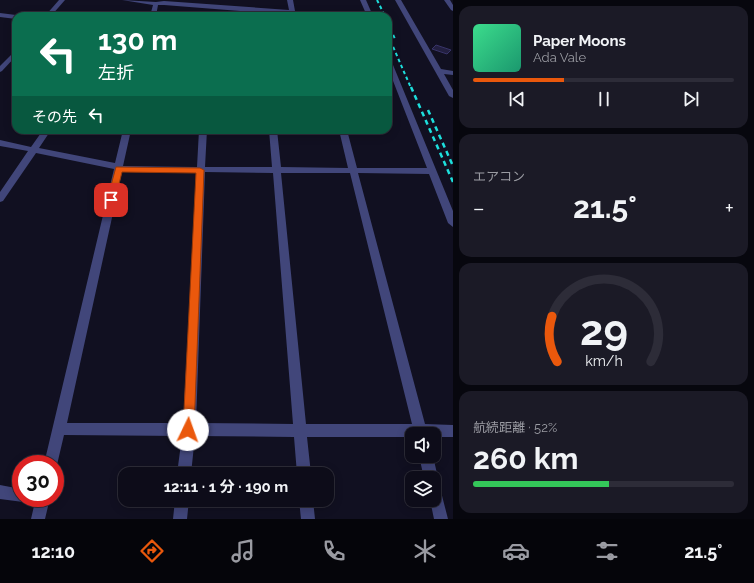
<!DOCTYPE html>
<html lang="ja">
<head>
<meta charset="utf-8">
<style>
  :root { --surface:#0d0c19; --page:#1b1a26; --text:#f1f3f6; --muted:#9a9ba2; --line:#2d2c38; --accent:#ea580c }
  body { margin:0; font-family:Raleway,"Noto Sans JP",sans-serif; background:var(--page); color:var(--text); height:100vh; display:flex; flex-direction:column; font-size:15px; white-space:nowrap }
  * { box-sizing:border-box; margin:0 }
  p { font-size:13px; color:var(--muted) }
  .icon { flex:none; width:22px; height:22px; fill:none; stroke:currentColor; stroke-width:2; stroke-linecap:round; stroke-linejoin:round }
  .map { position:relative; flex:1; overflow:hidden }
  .sheet { display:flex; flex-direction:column; gap:6px; padding:6px; background:#07070e; width:301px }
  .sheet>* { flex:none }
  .top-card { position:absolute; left:12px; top:12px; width:380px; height:122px; border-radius:12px; box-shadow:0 2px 10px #0003,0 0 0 1px var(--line); background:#0b6e4f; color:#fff; overflow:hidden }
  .controls { position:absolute; left:405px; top:427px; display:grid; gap:8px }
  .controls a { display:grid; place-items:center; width:36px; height:36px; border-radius:8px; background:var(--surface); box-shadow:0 2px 10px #0003,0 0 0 1px var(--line); font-size:20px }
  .speed { position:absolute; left:12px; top:455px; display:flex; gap:8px; font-size:20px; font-weight:700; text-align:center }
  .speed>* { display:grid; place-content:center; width:52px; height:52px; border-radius:50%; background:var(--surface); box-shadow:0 2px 10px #0003,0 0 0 1px var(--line); line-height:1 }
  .speed .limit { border:6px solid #d22; background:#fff; color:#111 }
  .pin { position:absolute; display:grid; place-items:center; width:34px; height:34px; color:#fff; margin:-17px; border-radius:8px; box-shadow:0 2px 6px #0006 }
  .me { position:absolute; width:44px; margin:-22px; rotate:3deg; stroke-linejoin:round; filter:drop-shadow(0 0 3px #0008) }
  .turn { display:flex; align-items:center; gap:14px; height:84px; padding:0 20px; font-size:18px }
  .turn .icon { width:52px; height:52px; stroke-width:2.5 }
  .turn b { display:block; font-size:28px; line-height:34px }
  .then { display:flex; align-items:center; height:38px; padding:0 20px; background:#0003; gap:8px; font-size:15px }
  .big { font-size:30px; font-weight:700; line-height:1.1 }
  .sheet .widget { flex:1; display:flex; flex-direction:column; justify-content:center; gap:6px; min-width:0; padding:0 14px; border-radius:12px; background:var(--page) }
  .sheet .dial { align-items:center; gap:0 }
  .dial svg { height:104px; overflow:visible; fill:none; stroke:var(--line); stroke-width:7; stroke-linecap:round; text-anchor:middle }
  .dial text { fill:var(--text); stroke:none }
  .song { display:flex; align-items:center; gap:12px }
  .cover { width:48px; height:48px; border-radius:6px; background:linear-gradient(135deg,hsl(150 70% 55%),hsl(160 70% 35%)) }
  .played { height:4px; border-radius:2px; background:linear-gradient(90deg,var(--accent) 35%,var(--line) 35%) }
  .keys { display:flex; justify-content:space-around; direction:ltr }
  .heat { display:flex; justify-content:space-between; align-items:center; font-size:22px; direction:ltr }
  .charge { height:6px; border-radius:3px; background:linear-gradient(90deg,#34c759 52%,var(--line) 0) }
  .trip { position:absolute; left:118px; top:467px; width:216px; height:40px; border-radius:12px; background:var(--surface); box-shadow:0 2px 10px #0003,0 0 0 1px var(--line); font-weight:700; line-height:40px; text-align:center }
  .tabs { display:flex; height:64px; justify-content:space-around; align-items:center; background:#05050a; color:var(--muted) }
  .tabs .icon { width:28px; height:28px }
  .tabs .active { color:var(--accent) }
  .tabs b { font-size:18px; color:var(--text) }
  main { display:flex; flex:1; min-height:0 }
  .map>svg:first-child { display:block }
  .building { fill:#221f40; stroke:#383469 }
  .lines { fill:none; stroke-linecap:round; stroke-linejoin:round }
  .minor { fill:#41467a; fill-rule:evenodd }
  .rail-far1 { stroke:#1ddfdc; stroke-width:2; stroke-dasharray:3.5 3; stroke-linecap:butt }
  .rail { stroke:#1ddfdc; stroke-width:2.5; stroke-dasharray:5 4; stroke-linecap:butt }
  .route { fill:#ea580c; stroke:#983908 }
</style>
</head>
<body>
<main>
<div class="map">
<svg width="453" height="519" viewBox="0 0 453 519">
  <rect width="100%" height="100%" fill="#111021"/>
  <path class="building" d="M 436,45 L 451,50 L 447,54 L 432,49 Z"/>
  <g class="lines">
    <path class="minor" d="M 59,0 L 65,0 L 51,16 L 45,16 Z
      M 122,0 L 156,2 L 164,1 L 289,10 L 287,0 L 293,0 L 295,11 L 343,14 L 346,16 L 292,15 L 164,5 L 158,5 L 156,16 L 150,16 L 153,5 Z
      M 360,0 L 366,0 L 373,16 L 367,16 Z
      M 395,0 L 401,0 L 441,69 L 453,71 L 453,75 L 444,74 L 453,90 L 453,98 L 449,96 Z
      M 444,0 L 450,0 L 453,5 L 453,11 L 451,10 Z
      M 0,13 L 16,15 L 18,16 L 16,16 L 16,19 L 0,17 Z
      M 16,50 L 16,56 L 2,71 L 0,72 L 0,66 Z
      M 388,58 L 391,60 L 453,211 L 453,227 L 448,223 L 429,174 L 358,173 L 425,424 L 453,425 L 453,437 L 434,437 L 434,434 L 412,434 L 412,437 L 307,437 L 311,474 L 297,474 L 294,437 L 195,436 L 191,474 L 177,474 L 182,436 L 64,435 L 56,469 L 55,464 L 44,464 L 114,169 L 36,153 L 3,201 L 0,202 L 0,192 L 28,151 L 0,146 L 0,140 L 31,147 L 43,130 L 51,130 L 39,148 L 115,163 L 123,130 L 131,130 L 123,166 L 197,167 L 199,130 L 207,130 L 205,167 L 272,167 L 269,130 L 277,130 L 281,167 L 348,168 L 339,130 L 347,130 L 357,168 L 427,168 L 388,68 ZM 122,172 L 197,172 L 183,423 L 67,423 ZM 205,172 L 273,173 L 293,424 L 196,423 ZM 281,173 L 350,173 L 412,424 L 306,424 Z
      M 419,456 L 433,456 L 438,478 L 436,483 L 439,484 L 448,519 L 434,519 L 430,500 L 434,500 L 434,478 L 424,478 Z
      M 0,485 L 21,489 L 21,498 L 50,498 L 45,519 L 31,519 L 34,506 L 23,502 L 0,499 Z
      M 175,500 L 189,500 L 187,519 L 173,519 Z
      M 299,500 L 313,500 L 315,519 L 301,519 Z"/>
    <path class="rail-far1" d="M 377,0 L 385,16
      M 388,23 L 395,39
      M 388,35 L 411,88"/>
    <path class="rail" d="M 411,87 L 453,182
      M 428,110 L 453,166"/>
  </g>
  <path class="route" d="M 116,167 L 200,168 L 204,170 L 194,430 L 193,434 L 188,435 L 184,434 L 183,430 L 196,173 L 122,172 L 115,200 L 111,203 L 107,200 Z"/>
</svg>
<div class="controls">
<a><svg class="icon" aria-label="sound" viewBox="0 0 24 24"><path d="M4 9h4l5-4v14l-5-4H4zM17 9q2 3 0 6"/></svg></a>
<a><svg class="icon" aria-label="layers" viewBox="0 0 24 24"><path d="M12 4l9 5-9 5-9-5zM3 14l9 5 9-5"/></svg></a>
</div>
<div class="speed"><div class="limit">30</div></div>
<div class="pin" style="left:111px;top:200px;background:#d93025"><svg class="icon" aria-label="arrive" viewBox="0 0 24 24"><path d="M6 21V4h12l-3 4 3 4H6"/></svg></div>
<svg class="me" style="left:188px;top:430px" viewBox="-20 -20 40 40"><circle r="19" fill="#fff"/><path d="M0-13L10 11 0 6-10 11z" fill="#ea580c"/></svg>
<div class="trip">12:11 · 1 分 · 190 m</div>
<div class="top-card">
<div class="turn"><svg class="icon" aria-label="left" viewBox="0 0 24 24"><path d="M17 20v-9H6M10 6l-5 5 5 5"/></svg><div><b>130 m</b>左折</div></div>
<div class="then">その先<svg class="icon" aria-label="left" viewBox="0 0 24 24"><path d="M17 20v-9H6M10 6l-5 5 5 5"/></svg></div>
</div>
</div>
<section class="sheet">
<div class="widget">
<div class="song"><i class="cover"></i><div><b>Paper Moons</b><p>Ada Vale</p></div></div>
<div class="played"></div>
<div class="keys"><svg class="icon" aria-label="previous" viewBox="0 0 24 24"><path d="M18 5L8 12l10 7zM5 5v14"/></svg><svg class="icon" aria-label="pause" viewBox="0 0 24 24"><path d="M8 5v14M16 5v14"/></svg><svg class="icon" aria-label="next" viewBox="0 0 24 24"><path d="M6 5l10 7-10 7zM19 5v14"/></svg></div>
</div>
<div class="widget"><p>エアコン</p>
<div class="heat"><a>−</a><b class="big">21.5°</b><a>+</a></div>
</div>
<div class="widget dial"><svg viewBox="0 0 100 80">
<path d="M14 69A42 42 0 1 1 86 69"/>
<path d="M14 69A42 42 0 0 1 10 34" stroke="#ea580c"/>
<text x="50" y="56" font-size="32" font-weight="700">29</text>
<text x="50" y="72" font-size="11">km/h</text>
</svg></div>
<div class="widget"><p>航続距離 · 52%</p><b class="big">260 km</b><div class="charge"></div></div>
</section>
</main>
<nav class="tabs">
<b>12:10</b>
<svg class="icon active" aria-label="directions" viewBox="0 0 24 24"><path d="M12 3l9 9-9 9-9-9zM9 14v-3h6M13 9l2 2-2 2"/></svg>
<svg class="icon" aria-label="music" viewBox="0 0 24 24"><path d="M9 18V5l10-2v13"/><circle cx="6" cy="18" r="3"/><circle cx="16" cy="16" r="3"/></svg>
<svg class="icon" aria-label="phone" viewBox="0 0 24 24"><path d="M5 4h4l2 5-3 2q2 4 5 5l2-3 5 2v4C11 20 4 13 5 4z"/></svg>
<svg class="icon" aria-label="climate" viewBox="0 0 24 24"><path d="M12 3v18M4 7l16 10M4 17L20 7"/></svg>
<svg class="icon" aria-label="car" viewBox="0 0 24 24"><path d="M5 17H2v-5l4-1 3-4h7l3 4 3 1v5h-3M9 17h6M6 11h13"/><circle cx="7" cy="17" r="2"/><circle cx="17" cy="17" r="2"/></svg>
<svg class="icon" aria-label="filters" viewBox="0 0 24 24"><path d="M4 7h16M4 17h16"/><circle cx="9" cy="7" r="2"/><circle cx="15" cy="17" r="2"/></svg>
<b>21.5°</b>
</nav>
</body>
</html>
